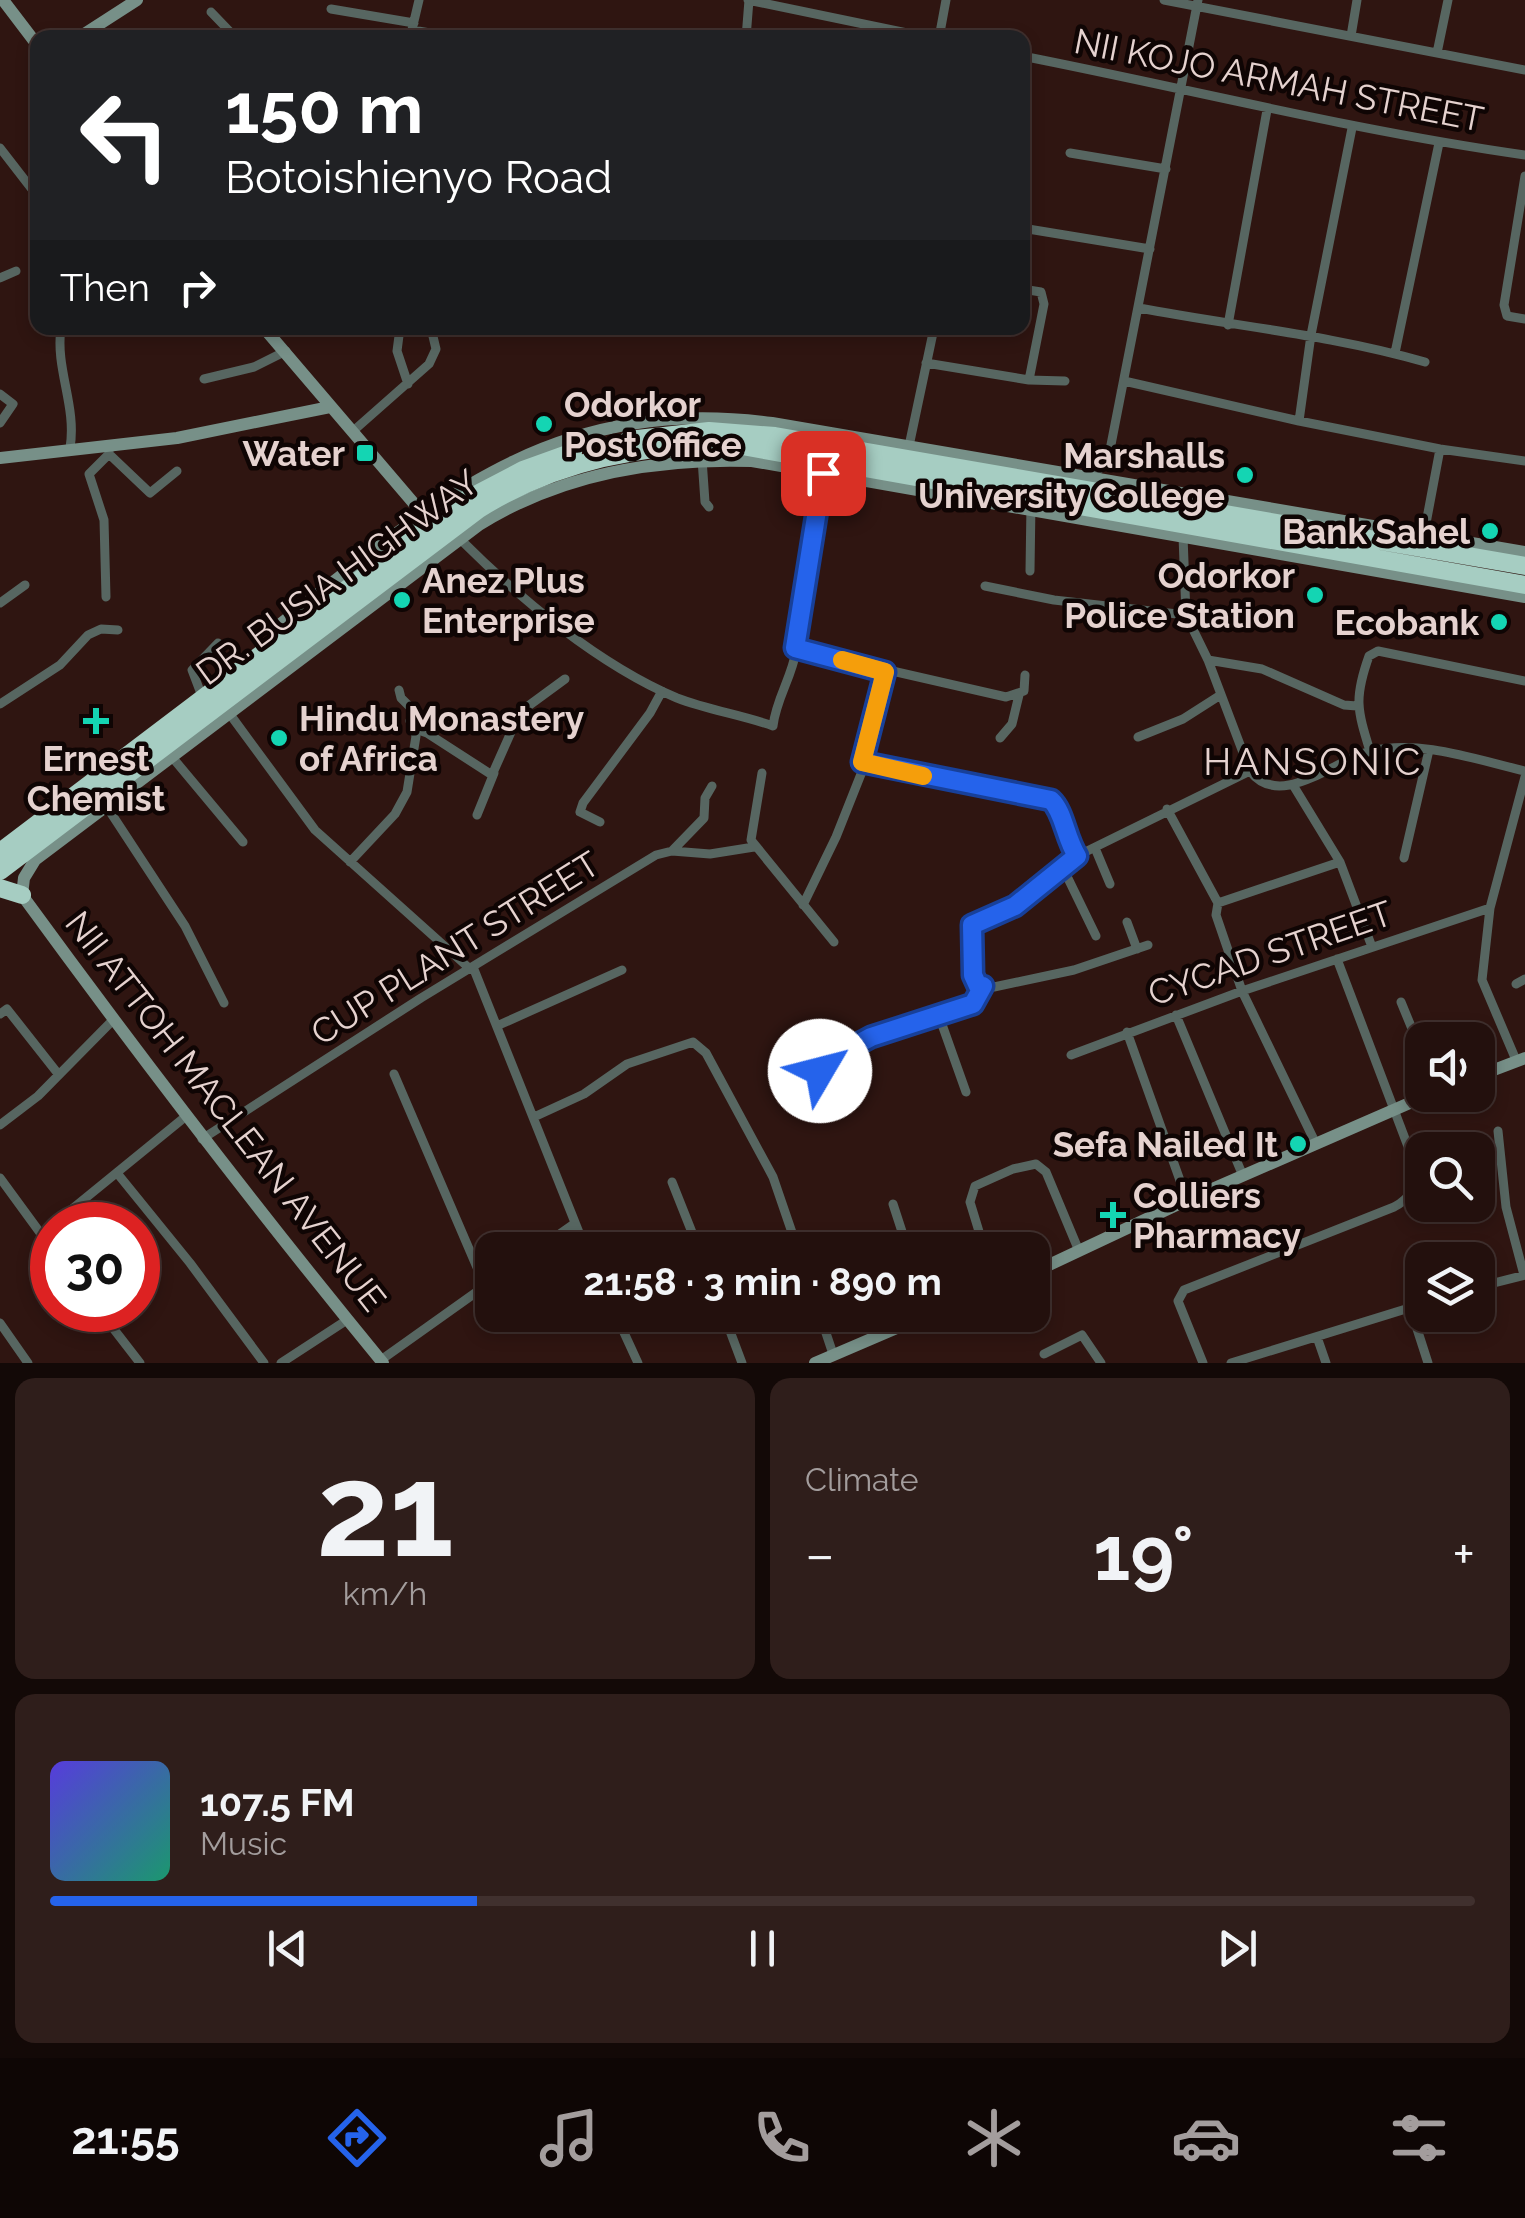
<!DOCTYPE html>
<html lang="en">
<head>
<meta charset="utf-8">
<style>
  :root { --surface:#23100d; --page:#2f1e1b; --text:#f1f3f6; --muted:#a39d9d; --line:#40302e; --accent:#2563eb }
  body { margin:0; font-family:Raleway,sans-serif; background:var(--page); color:var(--text); height:100vh; display:flex; flex-direction:column; font-size:38px; white-space:nowrap }
  * { box-sizing:border-box; margin:0 }
  p { font-size:32px; color:var(--muted) }
  .icon { flex:none; width:55px; height:55px; fill:none; stroke:currentColor; stroke-width:2; stroke-linecap:round; stroke-linejoin:round }
  .map { position:relative; height:1363px; overflow:hidden }
  .details { display:flex; flex-direction:column; gap:15px; padding:15px; background:#130907; flex:1 }
  .details>* { flex:none }
  .guide { position:absolute; left:30px; top:30px; width:1000px; height:305px; border-radius:20px; box-shadow:0 5px 15px #0003,0 0 0 2px var(--line); background:#202124; color:#fff; overflow:hidden }
  .tools { position:absolute; left:1405px; top:1022px; display:grid; gap:20px }
  .tools a { display:grid; place-items:center; width:90px; height:90px; border-radius:20px; background:var(--surface); box-shadow:0 5px 15px #0003,0 0 0 2px var(--line); font-size:50px }
  .speed { position:absolute; left:30px; top:1202px; display:flex; gap:20px; font-size:50px; font-weight:700; text-align:center }
  .speed>* { display:grid; place-content:center; width:130px; height:130px; border-radius:50%; background:var(--surface); box-shadow:0 5px 15px #0003,0 0 0 2px var(--line); line-height:1 }
  .speed .limit { border:15px solid #d22; background:#fff; color:#111 }
  .pin { position:absolute; display:grid; place-items:center; width:85px; height:85px; color:#fff; margin:-42px; border-radius:20px; box-shadow:0 5px 15px #0006 }
  .me { position:absolute; width:110px; margin:-55px; rotate:53deg; stroke-linejoin:round; filter:drop-shadow(0 0 8px #0008) }
  .turn { display:flex; align-items:center; gap:35px; height:210px; padding:0 30px; font-size:45px }
  .turn .icon { width:130px; height:130px; stroke-width:2.5 }
  .turn b { display:block; font-size:70px; line-height:85px }
  .then { display:flex; align-items:center; height:95px; padding:0 30px; background:#0003; gap:20px; font-size:38px }
  .big { font-size:75px; font-weight:700; line-height:1.1 }
  .details .widget { flex:1; display:flex; flex-direction:column; justify-content:center; gap:15px; min-width:0; padding:0 35px; border-radius:20px; background:var(--page) }
  .details .dial { align-items:center; gap:0 }
  .dial b { font-size:130px; line-height:1 }
  .song { display:flex; align-items:center; gap:30px }
  .cover { width:120px; height:120px; border-radius:15px; background:linear-gradient(135deg,hsl(250 70% 55%),hsl(160 70% 35%)) }
  .played { height:10px; border-radius:5px; background:linear-gradient(90deg,var(--accent) 30%,var(--line) 30%) }
  .keys { display:flex; justify-content:space-around; direction:ltr }
  .heat { display:flex; justify-content:space-between; align-items:center; font-size:55px; direction:ltr }
  .details .tiles { flex:1; display:grid; gap:15px; grid-template-columns:1fr 1fr }
  .widget:last-child { grid-column:span 2 }
  .trip { position:absolute; left:475px; top:1232px; width:575px; height:100px; border-radius:20px; background:var(--surface); box-shadow:0 5px 15px #0003,0 0 0 2px var(--line); font-weight:700; line-height:100px; text-align:center }
  .tabs { display:flex; height:160px; justify-content:space-around; align-items:center; background:#0e0605; color:var(--muted) }
  .tabs .icon { width:70px; height:70px }
  .tabs .selected { color:var(--accent) }
  .tabs b { font-size:45px; color:var(--text) }
  .map>svg:first-child { display:block }
  .lines { fill:none; stroke-linecap:round; stroke-linejoin:round }
  .street { stroke:#576661; stroke-width:9 }
  .secondary { stroke:#779088; stroke-width:12 }
  .highway { stroke:#a6cdc2; stroke-width:18 }
  .route-casing { stroke:#184099; stroke-width:25 }
  .route { stroke:#2563eb; stroke-width:18 }
  .slow { stroke:#f59e0b; stroke-width:18 }
  .poi-dot { fill:#14d5b3; stroke:#0f0504; stroke-width:4 }
  .labels { text-anchor:middle; dominant-baseline:central; stroke-width:9; stroke-linejoin:round; paint-order:stroke }
  .street-label { font-size:35px; fill:#e5d2cf; stroke:#0f0504 }
  .poi-label { font-size:35px; font-weight:bold; fill:#e5d2cf; stroke:#0f0504; text-anchor:end }
  .neighbourhood-label { font-size:38px; letter-spacing:2.5px; fill:#e5d2cf; stroke:#0f0504 }
</style>
</head>
<body>
<div class="map">
<svg width="1525" height="1363" viewBox="0 0 1525 1363">
  <rect width="100%" height="100%" fill="#2f1511"/>
  <g class="lines">
    <path class="street" d="M 748,0 L 931,38
      M 1164,0 L 1525,70
      M 331,9 L 414,23
      M 211,12 L 236,38
      M 412,30 L 460,38
      M 1351,36 L 1357,0
      M 410,38 L 419,0
      M 746,38 L 749,0
      M 939,38 L 946,0
      M 1437,53 L 1448,0
      M 1022,56 C 1190,89 1355,131 1525,155
      M 0,148 L 38,197
      M 1070,153 L 1166,169
      M 1525,176 L 1504,305 L 1507,316 L 1525,319
      M 1022,228 L 1150,249
      M 0,278 L 16,271
      M 1022,289 L 1041,292 L 1044,304 L 1029,380
      M 1139,308 C 1234,326 1332,335 1425,362
      M 1228,325 L 1267,110
      M 61,328 C 55,369 77,406 70,448
      M 400,328 L 397,351 L 408,384
      M 1395,353 L 1439,143
      M 926,363 L 1029,380 L 1065,381
      M 204,379 L 254,367 L 286,351
      M 1124,381 L 1299,421 L 1440,449 L 1525,461
      M 0,394 L 13,404 L 0,423
      M 1299,421 L 1311,335 L 1352,128
      M 352,432 L 429,364 L 436,349 L 431,328
      M 909,446 L 934,328
      M 109,454 L 150,493 L 177,471
      M 702,459 L 705,502 L 709,507
      M 1092,477 L 1108,460 L 1198,0
      M 1424,534 L 1440,449
      M 1183,536 L 1186,615 L 1208,660 L 1250,771
      M 460,539 C 520,599 599,665 677,698 C 708,710 742,715 773,726 C 776,699 792,677 796,651 C 804,592 812,532 823,473
      M 1030,571 L 1031,504
      M 985,586 L 1054,600 L 1186,615
      M 106,597 L 104,520 L 89,474 L 109,454 L 109,446
      M 0,603 L 25,585
      M 796,649 L 1006,697 L 1024,691 L 1025,675
      M 1208,660 L 1262,669 L 1344,705 L 1357,706
      M 203,699 L 192,670 L 218,643
      M 0,704 L 60,665 L 88,635 L 101,629 L 118,630
      M 229,713 L 315,830 L 469,968
      M 413,728 L 427,733 L 492,775 L 520,712 L 565,679
      M 1138,737 L 1183,719 L 1219,696
      M 1000,738 L 1012,724 L 1019,695
      M 1370,751 C 1357,709 1354,698 1369,656 L 1378,651 L 1525,681
      M 172,757 L 243,842
      M 865,764 L 1051,800 C 1063,811 1065,837 1077,856
      M 762,773 L 751,840 L 834,942
      M 1293,785 L 1340,862 L 1372,947
      M 107,807 L 185,926 L 224,1003
      M 1167,809 L 1218,903 L 1216,915 L 1242,991 L 1316,1144
      M 477,815 L 494,773
      M 600,822 L 580,812 L 583,803 L 650,713 L 662,691
      M 1095,848 L 1110,884
      M 672,851 L 710,854 L 754,847
      M 1404,858 L 1429,750
      M 350,862 L 395,814 L 407,792 L 416,736 L 410,721 L 413,710 L 401,698 L 399,690
      M 1062,866 L 1096,936
      M 1218,903 L 1340,862
      M 803,905 L 836,837 L 865,764 L 862,753 L 885,671
      M 1127,922 L 1137,949
      M 473,967 L 586,1250
      M 1516,984 L 1525,979
      M 983,986 L 974,983 L 972,925 L 1015,906 L 1077,856 L 1250,771 C 1280,811 1336,759 1371,751 C 1420,739 1477,760 1525,771
      M 983,986 L 994,987 L 1074,970 L 1148,945
      M 1401,1002 L 1422,1053
      M 0,1014 L 7,1009 L 59,1075
      M 1176,1015 L 1243,1176
      M 939,1016 L 966,1092
      M 499,1025 L 622,970
      M 1127,1032 L 1187,1200
      M 1071,1055 L 1242,991 L 1490,908
      M 1516,1060 L 1482,980 L 1490,908 L 1525,777
      M 394,1074 L 485,1286
      M 842,1098 L 820,1071 L 821,1064 L 871,1037 L 962,1010 L 978,999 L 983,986
      M 534,1117 L 584,1094 L 627,1064 L 693,1042 L 706,1053 L 773,1177 L 798,1250
      M 0,1125 L 38,1096 L 112,1021
      M 1498,1131 L 1506,1207 L 1524,1275
      M 202,1139 L 421,998 L 656,855 L 672,851 L 704,818 L 705,798 L 712,786
      M 117,1173 L 190,1263 L 264,1363
      M 0,1178 L 52,1249
      M 672,1182 L 699,1250
      M 893,1204 L 908,1250
      M 46,1237 L 50,1227 L 185,1117
      M 981,1238 L 970,1202 L 975,1186 L 1013,1169 L 1036,1164 L 1046,1172 L 1079,1251
      M 537,1250 L 574,1224
      M 1478,1287 L 1525,1275
      M 1410,1307 L 1428,1363
      M 99,1310 L 140,1363
      M 616,1315 L 638,1363
      M 724,1315 L 742,1363
      M 820,1315 L 833,1354
      M 0,1323 L 28,1363
      M 1317,1337 L 1326,1363
      M 1044,1354 L 1082,1335 L 1101,1363
      M 381,1360 L 492,1281
      M 281,1363 L 347,1320
      M 1203,1363 L 1178,1301 L 1184,1290 L 1394,1207 C 1412,1198 1417,1184 1415,1165 L 1337,959
      M 1231,1363 L 1422,1304"/>
    <path class="secondary" d="M 3,0 L 38,46
      M 78,38 L 137,0
      M 264,328 L 428,520
      M 0,458 L 177,438 L 330,407
      M 268,648 L 278,626 C 436,500 556,394 772,423 L 1525,552
      M 1478,1076 L 1525,1058
      M 1032,1273 L 1187,1200 L 1428,1095
      M 383,1363 C 258,1211 138,1054 22,895 L 24,878 L 35,860 L 479,525 C 562,473 656,458 752,461 L 1525,597
      M 815,1363 L 927,1315"/>
    <path class="highway" d="M 628,440 L 709,431 L 775,436 L 1525,566
      M 0,852 L 462,502 L 523,470 L 573,452
      M 0,871 L 479,509 C 560,459 648,442 742,446 L 1525,585
      M 0,888 L 22,895"/>
  </g>
  <g class="lines">
    <g class="route-casing">
      <path id="route" d="M 820,1071 L 821,1064 L 871,1037 L 973,1004 L 983,986 L 978,986 L 973,975 L 972,925 L 1015,906 L 1077,856 C 1065,837 1064,812 1051,800 L 862,762 L 885,672 L 795,648 L 823,473"/>
    </g>
    <use href="#route" class="route"/>
    <path class="slow" d="M 842,660 L 885,672 L 862,762 L 923,776"/>
  </g>
  <g class="poi-dot">
    <circle cx="544" cy="424" r="10"/>
    <rect x="355" y="443" width="20" height="20" rx="5"/>
    <circle cx="1245" cy="475" r="10"/>
    <circle cx="1490" cy="531" r="10"/>
    <circle cx="1315" cy="595" r="10"/>
    <circle cx="402" cy="600" r="10"/>
    <circle cx="1499" cy="622" r="10"/>
    <path d="M91 706h10v10h10v10h-10v10h-10v-10h-10v-10h10z"/>
    <circle cx="279" cy="738" r="10"/>
    <circle cx="1298" cy="1144" r="10"/>
    <path d="M1108 1200h10v10h10v10h-10v10h-10v-10h-10v-10h10z"/>
  </g>
  <g class="labels">
    <g class="street-label">
      <text transform="translate(1279 80) rotate(11)">NII KOJO ARMAH STREET</text>
      <text transform="translate(337 577) rotate(-36)">DR. BUSIA HIGHWAY</text>
      <text transform="translate(455 948) rotate(-32)">CUP PLANT STREET</text>
      <text transform="translate(1270 953) rotate(-19)">CYCAD STREET</text>
      <text transform="translate(226 1111) rotate(52)">NII ATTOH MACLEAN AVENUE</text>
    </g>
    <g class="poi-label">
      <text x="564" y="404" text-anchor="start">Odorkor<tspan x="564" dy="40">Post Office</tspan></text>
      <text x="345" y="453">Water</text>
      <text x="1225" y="455">Marshalls<tspan x="1225" dy="40">University College</tspan></text>
      <text x="1470" y="531">Bank Sahel</text>
      <text x="1295" y="575">Odorkor<tspan x="1295" dy="40">Police Station</tspan></text>
      <text x="422" y="580" text-anchor="start">Anez Plus<tspan x="422" dy="40">Enterprise</tspan></text>
      <text x="1479" y="622">Ecobank</text>
      <text x="299" y="718" text-anchor="start">Hindu Monastery<tspan x="299" dy="40">of Africa</tspan></text>
      <text x="96" y="758" text-anchor="middle">Ernest<tspan x="96" dy="40">Chemist</tspan></text>
      <text x="1278" y="1144">Sefa Nailed It</text>
      <text x="1133" y="1195" text-anchor="start">Colliers<tspan x="1133" dy="40">Pharmacy</tspan></text>
    </g>
    <g class="neighbourhood-label">
      <text x="1313" y="761">HANSONIC</text>
    </g>
  </g>
</svg>
<div class="tools">
<a><svg class="icon" aria-label="sound" viewBox="0 0 24 24"><path d="M4 9h4l5-4v14l-5-4H4zM17 9q2 3 0 6"/></svg></a>
<a><svg class="icon" aria-label="search" viewBox="0 0 24 24"><circle cx="10" cy="10" r="6"/><path d="M15 15l6 6"/></svg></a>
<a><svg class="icon" aria-label="layers" viewBox="0 0 24 24"><path d="M12 4l9 5-9 5-9-5zM3 14l9 5 9-5"/></svg></a>
</div>
<div class="speed"><div class="limit">30</div></div>
<div class="pin" style="left:823px;top:473px;background:#d93025"><svg class="icon" aria-label="arrive" viewBox="0 0 24 24"><path d="M6 21V4h12l-3 4 3 4H6"/></svg></div>
<svg class="me" style="left:820px;top:1071px" viewBox="-20 -20 40 40"><circle r="19" fill="#fff"/><path d="M0-13L10 11 0 6-10 11z" fill="#2563eb"/></svg>
<div class="trip">21:58 · 3 min · 890 m</div>
<div class="guide">
<div class="turn"><svg class="icon" aria-label="left" viewBox="0 0 24 24"><path d="M17 20v-9H6M10 6l-5 5 5 5"/></svg><div><b>150 m</b>Botoishienyo Road</div></div>
<div class="then">Then<svg class="icon" aria-label="right" viewBox="0 0 24 24"><path d="M7 20v-9h11M14 6l5 5-5 5"/></svg></div>
</div>
</div>
<section class="details">
<div class="tiles">
<div class="widget dial"><b>21</b><p>km/h</p></div>
<div class="widget"><p>Climate</p>
<div class="heat"><a>−</a><b class="big">19°</b><a>+</a></div>
</div>
<div class="widget">
<div class="song"><i class="cover"></i><div><b>107.5 FM</b><p>Music</p></div></div>
<div class="played"></div>
<div class="keys"><svg class="icon" aria-label="previous" viewBox="0 0 24 24"><path d="M18 5L8 12l10 7zM5 5v14"/></svg><svg class="icon" aria-label="pause" viewBox="0 0 24 24"><path d="M8 5v14M16 5v14"/></svg><svg class="icon" aria-label="next" viewBox="0 0 24 24"><path d="M6 5l10 7-10 7zM19 5v14"/></svg></div>
</div>
</div>
</section>
<nav class="tabs">
<b>21:55</b>
<svg class="icon selected" aria-label="directions" viewBox="0 0 24 24"><path d="M12 3l9 9-9 9-9-9zM9 14v-3h6M13 9l2 2-2 2"/></svg>
<svg class="icon" aria-label="music" viewBox="0 0 24 24"><path d="M9 18V5l10-2v13"/><circle cx="6" cy="18" r="3"/><circle cx="16" cy="16" r="3"/></svg>
<svg class="icon" aria-label="phone" viewBox="0 0 24 24"><path d="M5 4h4l2 5-3 2q2 4 5 5l2-3 5 2v4C11 20 4 13 5 4z"/></svg>
<svg class="icon" aria-label="climate" viewBox="0 0 24 24"><path d="M12 3v18M4 7l16 10M4 17L20 7"/></svg>
<svg class="icon" aria-label="car" viewBox="0 0 24 24"><path d="M5 17H2v-5l4-1 3-4h7l3 4 3 1v5h-3M9 17h6M6 11h13"/><circle cx="7" cy="17" r="2"/><circle cx="17" cy="17" r="2"/></svg>
<svg class="icon" aria-label="filters" viewBox="0 0 24 24"><path d="M4 7h16M4 17h16"/><circle cx="9" cy="7" r="2"/><circle cx="15" cy="17" r="2"/></svg>
</nav>
</body>
</html>
